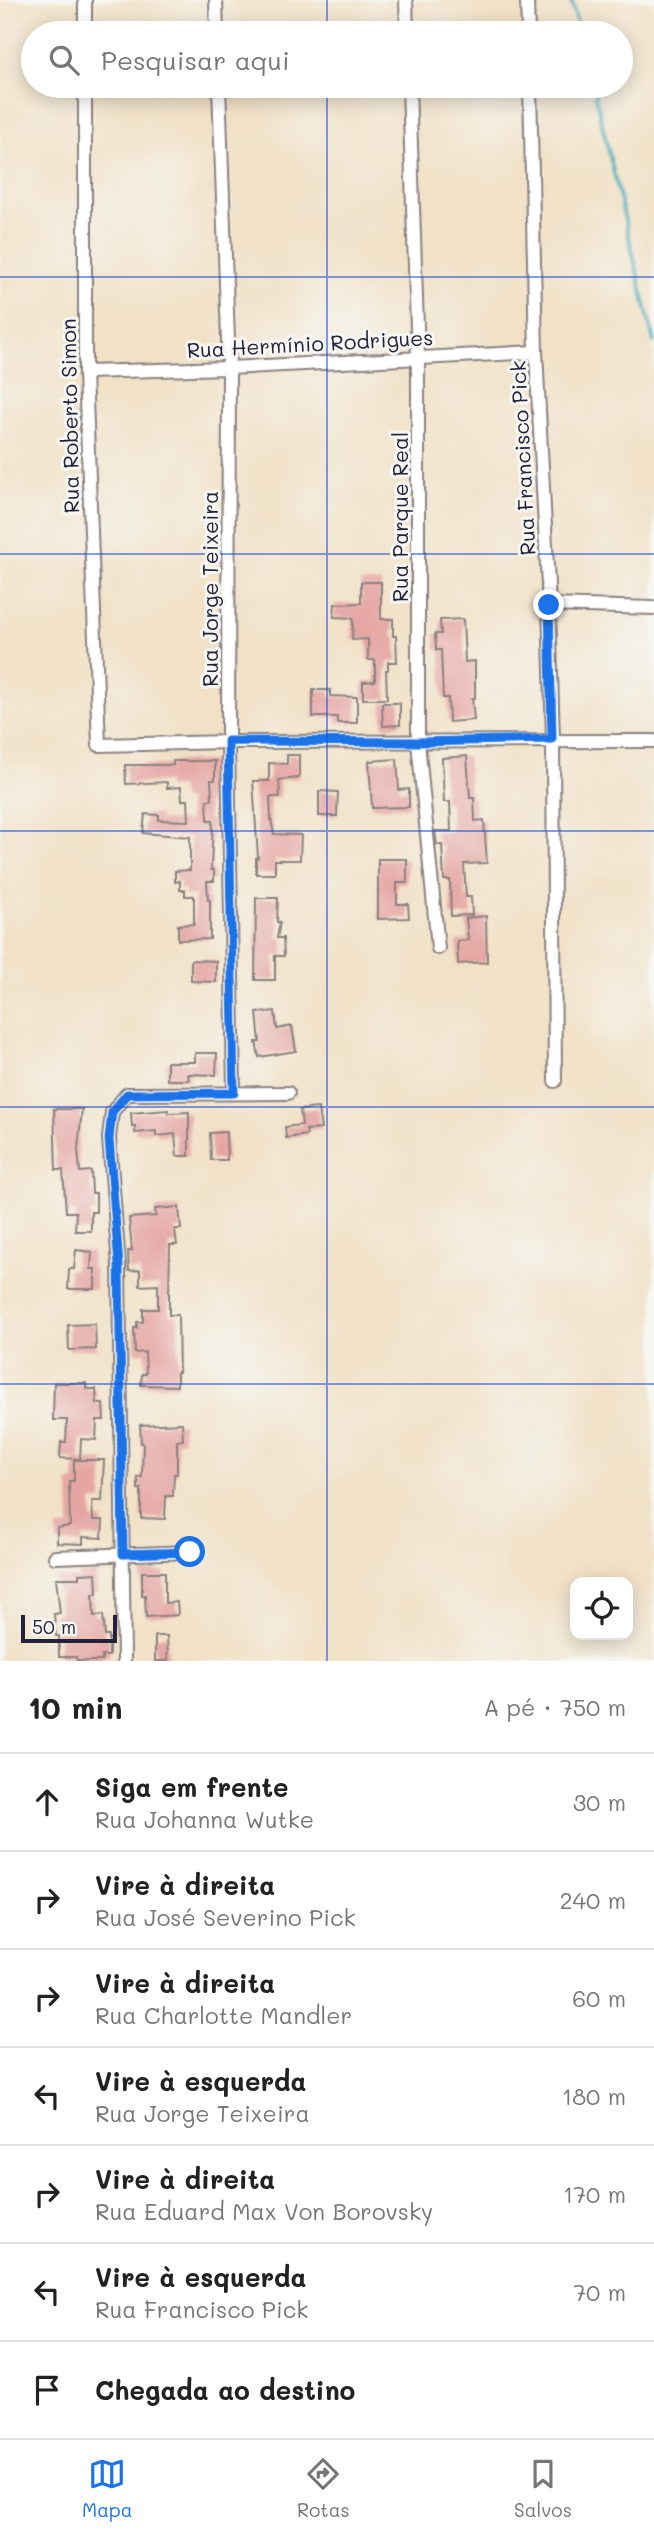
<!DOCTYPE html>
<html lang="pt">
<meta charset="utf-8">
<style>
:root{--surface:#fff;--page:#f6f6f6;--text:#222;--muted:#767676;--line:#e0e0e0;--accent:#1a73e8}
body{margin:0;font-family:Mali,sans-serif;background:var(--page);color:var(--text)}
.controls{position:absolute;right:21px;bottom:21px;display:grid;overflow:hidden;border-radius:14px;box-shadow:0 4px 18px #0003}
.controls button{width:63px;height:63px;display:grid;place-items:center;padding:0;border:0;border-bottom:2px solid var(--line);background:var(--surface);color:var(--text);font:35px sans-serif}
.scale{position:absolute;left:21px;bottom:18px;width:96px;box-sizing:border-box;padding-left:7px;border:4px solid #22223b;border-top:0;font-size:19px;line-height:24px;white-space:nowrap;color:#22223b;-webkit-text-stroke:5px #f6f6f2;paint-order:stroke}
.stop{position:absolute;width:21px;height:21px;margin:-16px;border:5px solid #1a73e8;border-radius:50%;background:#fff}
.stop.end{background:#1a73e8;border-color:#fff;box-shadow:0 2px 7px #0008}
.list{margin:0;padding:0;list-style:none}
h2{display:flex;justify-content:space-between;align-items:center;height:91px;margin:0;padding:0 28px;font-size:30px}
h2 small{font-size:23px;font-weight:400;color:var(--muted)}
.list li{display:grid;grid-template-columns:46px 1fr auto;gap:21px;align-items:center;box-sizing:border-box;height:98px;padding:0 28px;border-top:2px solid var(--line)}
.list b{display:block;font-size:26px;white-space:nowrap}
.list p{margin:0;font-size:23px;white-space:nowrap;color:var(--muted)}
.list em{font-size:23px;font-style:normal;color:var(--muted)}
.icon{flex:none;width:38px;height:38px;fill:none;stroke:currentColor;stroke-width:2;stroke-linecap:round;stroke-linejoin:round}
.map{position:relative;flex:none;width:654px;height:1661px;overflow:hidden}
.search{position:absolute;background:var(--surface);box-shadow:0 4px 18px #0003;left:21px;right:21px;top:21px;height:77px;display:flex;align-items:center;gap:18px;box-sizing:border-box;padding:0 24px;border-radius:38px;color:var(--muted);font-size:26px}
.sheet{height:777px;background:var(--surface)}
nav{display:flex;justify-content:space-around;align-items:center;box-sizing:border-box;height:98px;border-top:2px solid var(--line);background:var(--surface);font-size:19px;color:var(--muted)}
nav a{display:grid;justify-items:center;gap:4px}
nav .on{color:var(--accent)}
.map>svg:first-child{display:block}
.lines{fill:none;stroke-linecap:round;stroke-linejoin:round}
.stream{stroke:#3baaba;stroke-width:3.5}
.building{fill:#e5a5a2}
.minor-casing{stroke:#8a8280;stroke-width:16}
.minor{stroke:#fff;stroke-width:12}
.route{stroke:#1a73e8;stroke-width:9}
.grid{fill:none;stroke:#1d4ed8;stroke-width:2;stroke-opacity:0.55}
.labels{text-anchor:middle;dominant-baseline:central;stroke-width:6;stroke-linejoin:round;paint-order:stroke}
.street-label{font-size:21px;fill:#22223b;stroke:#f6f6f2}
</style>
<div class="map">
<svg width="654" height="1661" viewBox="0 0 654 1661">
<rect width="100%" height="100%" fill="#f6f6f2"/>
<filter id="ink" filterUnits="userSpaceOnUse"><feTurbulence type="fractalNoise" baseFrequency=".0143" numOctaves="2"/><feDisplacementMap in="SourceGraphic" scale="14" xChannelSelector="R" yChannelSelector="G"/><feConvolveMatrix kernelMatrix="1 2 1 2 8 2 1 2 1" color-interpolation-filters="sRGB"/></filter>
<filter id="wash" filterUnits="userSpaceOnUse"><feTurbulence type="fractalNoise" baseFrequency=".00686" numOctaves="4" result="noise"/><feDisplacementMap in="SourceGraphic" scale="28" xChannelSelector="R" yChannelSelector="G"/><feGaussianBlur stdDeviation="1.57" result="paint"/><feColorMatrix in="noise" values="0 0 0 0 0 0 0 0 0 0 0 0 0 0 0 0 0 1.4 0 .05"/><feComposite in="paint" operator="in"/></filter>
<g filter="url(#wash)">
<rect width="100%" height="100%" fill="#f1e1c6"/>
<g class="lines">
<g class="stream">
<path d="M571 0 580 33"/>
<path d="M593 86 654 342"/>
</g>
</g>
<g id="blocks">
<g class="building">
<path d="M361 582H381V619H393V636H396L397 662H388V670H386L387 699H363V682L375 681V660H368V639L352 640 353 618 334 617 335 604 361 603Z"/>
<path d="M463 619 465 662 475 661V698H472L474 720 449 722 448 698H443L441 650H436L435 634H441L440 620Z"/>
<path d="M313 690H330V696L357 697V723H337V717H313Z"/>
<path d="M382 703H400V725L383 726Z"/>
<path d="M287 755H299V778L279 780 280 797H270L271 819 274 834 301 835 300 860H275V874H256V858H258L253 781H269V763L287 764Z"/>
<path d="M467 756 470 798H474L475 821 484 820 487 863 464 864 466 897H471L472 915 451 916 450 880H444L442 845H437L435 831H451L450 802H444L442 758Z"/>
<path d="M397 759 399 790 409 789V807L372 808 369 761Z"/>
<path d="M173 761H215V780H211L212 799 207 800 208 820H213L211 870H214V881H207L208 900H210V939L178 940V925L194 924V896H185V890H180V881L175 882V871L190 870V837L143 833 145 814 159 815V820L189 821 188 800H182L181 787 167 788V782L126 784 125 765H173Z"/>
<path d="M319 791 338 792 337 816H319Z"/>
<path d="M378 859H407V883H397V904H408L409 918 378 919Z"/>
<path d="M256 898H278L277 922H280L277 938H283L284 956H275V980H255Z"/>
<path d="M486 916 487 962 458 964 457 941 468 940 466 918Z"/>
<path d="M191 960 216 961V982L191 981Z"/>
<path d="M275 1011 277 1029 292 1026 296 1051 259 1057 256 1042H260L257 1013Z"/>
<path d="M195 1053H217L216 1075 188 1074 189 1080H167V1062H195Z"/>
<path d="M318 1108 321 1129 306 1130 307 1135 286 1138 285 1127 302 1125 300 1110Z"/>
<path d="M54 1109H82L78 1150 80 1172 91 1171 92 1193H96V1212H91V1231H75L76 1212H66L63 1170H56Z"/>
<path d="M168 1110V1113L189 1112V1156H177L175 1134 156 1136V1131L135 1133V1126H132L131 1113Z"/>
<path d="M226 1132 227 1160H211L210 1133Z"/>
<path d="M179 1207 181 1229H175L177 1245H170L169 1295V1315H178L179 1372H177V1386L141 1385 142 1374H146L145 1352 135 1353 134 1328H137V1322H143V1309H158V1285L140 1286V1270L129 1271 128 1251H132L129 1218 156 1216 155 1209Z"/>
<path d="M76 1250 92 1252 91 1269H95V1289H68L69 1269H74Z"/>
<path d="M95 1324 96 1349 69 1350 68 1325Z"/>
<path d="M54 1383H86V1389H96L97 1404H103L104 1420H97L96 1440 81 1439 80 1459 60 1458 61 1442H66L67 1420H53Z"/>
<path d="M182 1423 183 1440 177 1441V1474H174L173 1496H166L165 1519 141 1518V1489H138V1477H142L143 1443H141L140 1425Z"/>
<path d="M74 1460H104L102 1501H92L93 1520H103L102 1538 83 1537V1544L57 1543V1528L70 1526 69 1481H74Z"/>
<path d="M142 1572H165V1603L177 1602 178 1615 146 1617 145 1595H142Z"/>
<path d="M96 1573 97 1594H93L94 1616 103 1615 105 1636H109V1656H102V1661H77L76 1657H59V1636H56L54 1614 60 1613 56 1578H79V1574Z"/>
<path d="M155 1636H167L168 1661H155Z"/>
</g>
</g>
</g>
<g filter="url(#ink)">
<use href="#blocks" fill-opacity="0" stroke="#8a8280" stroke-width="2"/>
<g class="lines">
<g class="minor-casing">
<g id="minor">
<path d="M85 0V33"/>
<path d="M216 0 217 33"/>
<path d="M406 0 407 33"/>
<path d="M527 0 528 33"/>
<path d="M85 86V372L99 745 228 742 654 741"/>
<path d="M219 86 229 368 228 742 234 1093"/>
<path d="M409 86 418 357V742L438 948"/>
<path d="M530 86 536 352 549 605 553 739 555 1081"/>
<path d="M85 372 229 368 536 352"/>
<path d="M549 605 654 608"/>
<path d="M55 1557 190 1552"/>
<path d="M124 1661 119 1265 109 1138 112 1112 127 1094 288 1093"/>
</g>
</g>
<use href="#minor" class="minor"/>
</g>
</g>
<g class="lines" filter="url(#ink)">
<path class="route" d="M190 1552 123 1554 119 1265 109 1139 112 1112 127 1094 234 1093 228 741 418 742 552 739 549 605"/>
</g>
<path class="grid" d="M327 0V33M327 86V1661M0 277H654M0 554H654M0 831H654M0 1107H654M0 1384H654"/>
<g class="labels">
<g class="street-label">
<text transform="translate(310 343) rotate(-3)">Rua Hermínio Rodrigues</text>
<text transform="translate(69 416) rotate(-91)">Rua Roberto Simon</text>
<text transform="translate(522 458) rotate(-93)">Rua Francisco Pick</text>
<text transform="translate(399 517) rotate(-90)">Rua Parque Real</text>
<text transform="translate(209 589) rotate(-90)">Rua Jorge Teixeira</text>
</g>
</g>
</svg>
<div class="controls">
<button><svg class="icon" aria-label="locate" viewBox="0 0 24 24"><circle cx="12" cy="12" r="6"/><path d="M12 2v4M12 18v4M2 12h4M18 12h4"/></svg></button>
</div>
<div class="scale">50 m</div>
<div class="stop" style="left:190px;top:1552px"></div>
<div class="stop end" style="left:549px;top:605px"></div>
<div class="search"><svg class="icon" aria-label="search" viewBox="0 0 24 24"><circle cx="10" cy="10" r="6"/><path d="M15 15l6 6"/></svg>Pesquisar aqui</div>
</div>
<section class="sheet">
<h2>10 min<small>A pé · 750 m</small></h2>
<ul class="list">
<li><svg class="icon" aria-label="ahead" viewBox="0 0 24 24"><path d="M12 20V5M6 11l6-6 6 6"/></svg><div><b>Siga em frente</b><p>Rua Johanna Wutke</p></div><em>30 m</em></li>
<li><svg class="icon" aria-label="right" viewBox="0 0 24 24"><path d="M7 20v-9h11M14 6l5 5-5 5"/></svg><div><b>Vire à direita</b><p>Rua José Severino Pick</p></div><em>240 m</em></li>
<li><svg class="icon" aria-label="right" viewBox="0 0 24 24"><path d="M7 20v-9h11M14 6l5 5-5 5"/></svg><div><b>Vire à direita</b><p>Rua Charlotte Mandler</p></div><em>60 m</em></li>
<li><svg class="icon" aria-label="left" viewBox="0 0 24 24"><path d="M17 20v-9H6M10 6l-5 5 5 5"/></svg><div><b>Vire à esquerda</b><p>Rua Jorge Teixeira</p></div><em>180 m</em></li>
<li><svg class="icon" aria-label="right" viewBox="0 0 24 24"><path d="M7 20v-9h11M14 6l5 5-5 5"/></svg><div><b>Vire à direita</b><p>Rua Eduard Max Von Borovsky</p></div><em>170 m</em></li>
<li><svg class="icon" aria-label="left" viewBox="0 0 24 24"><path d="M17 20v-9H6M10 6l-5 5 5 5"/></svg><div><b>Vire à esquerda</b><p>Rua Francisco Pick</p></div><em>70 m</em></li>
<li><svg class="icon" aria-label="arrive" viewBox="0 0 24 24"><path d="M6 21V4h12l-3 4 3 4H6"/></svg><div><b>Chegada ao destino</b></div></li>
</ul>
</section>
<nav>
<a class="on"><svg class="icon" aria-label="map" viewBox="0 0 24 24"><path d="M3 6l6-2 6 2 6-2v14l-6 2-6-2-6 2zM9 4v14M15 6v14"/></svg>Mapa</a>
<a><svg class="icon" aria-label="directions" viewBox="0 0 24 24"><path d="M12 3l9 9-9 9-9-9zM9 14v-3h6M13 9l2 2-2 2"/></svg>Rotas</a>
<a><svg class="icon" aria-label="saved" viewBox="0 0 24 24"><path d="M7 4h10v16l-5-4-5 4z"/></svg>Salvos</a>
</nav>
